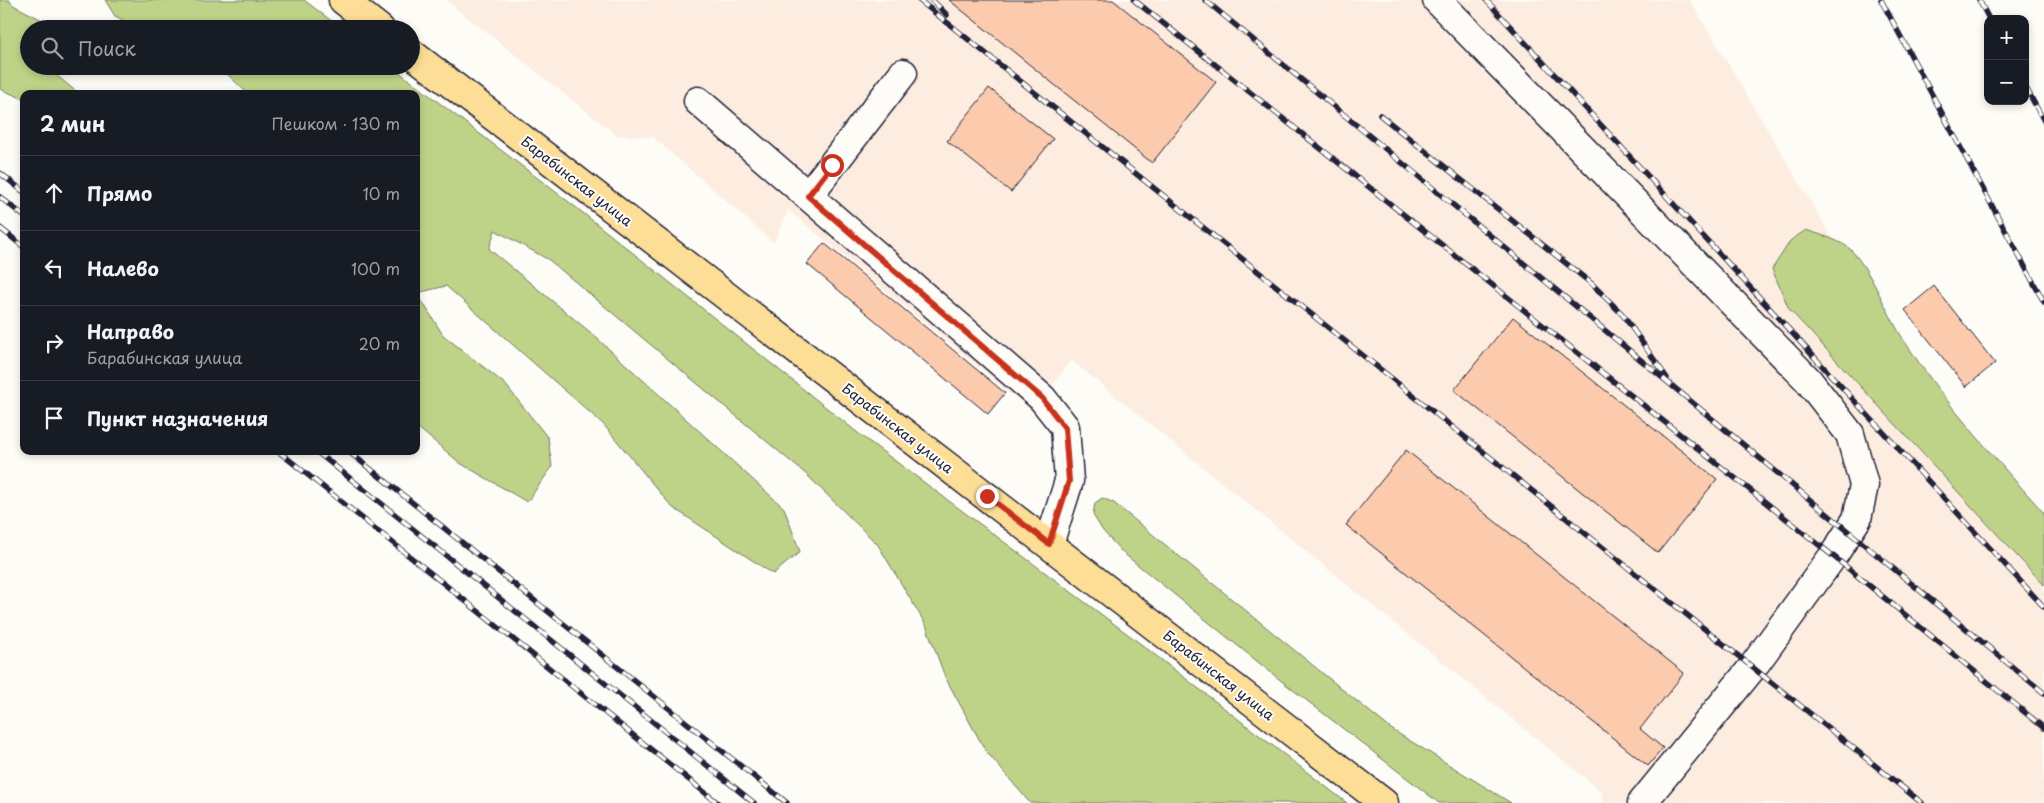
<!DOCTYPE html>
<html lang="ru">
<meta charset="utf-8">
<style>
:root{--surface:#171b24;--page:#242831;--text:#f1f3f6;--muted:#9ea1a6;--line:#363941}
body{margin:0;font-family:"Playpen Sans",sans-serif;background:var(--page);color:var(--text)}
.controls{position:absolute;right:15px;top:15px;display:grid;overflow:hidden;border-radius:10px;box-shadow:0 2px 8px #0003}
.controls button{width:45px;height:45px;display:grid;place-items:center;padding:0;border:0;border-bottom:1px solid var(--line);background:var(--surface);color:var(--text);font:25px sans-serif}
.stop{position:absolute;width:15px;height:15px;margin:-11px;border:4px solid #c8321e;border-radius:50%;background:#fff}
.stop.end{background:#c8321e;border-color:#fff;box-shadow:0 1px 5px #0008}
.list{margin:0;padding:0;list-style:none}
h2{display:flex;justify-content:space-between;align-items:center;height:65px;margin:0;padding:0 20px;font-size:21px}
h2 small{font-size:16px;font-weight:400;color:var(--muted)}
.list li{display:grid;grid-template-columns:32px 1fr auto;gap:15px;align-items:center;box-sizing:border-box;height:75px;padding:0 20px;border-top:1px solid var(--line)}
.list b{display:block;font-size:19px;white-space:nowrap}
.list p{margin:0;font-size:16px;white-space:nowrap;color:var(--muted)}
.list em{font-size:16px;font-style:normal;color:var(--muted)}
.icon{flex:none;width:28px;height:28px;fill:none;stroke:currentColor;stroke-width:2;stroke-linecap:round;stroke-linejoin:round}
.map{position:relative;flex:none;width:2044px;height:803px;overflow:hidden}
.search{position:absolute;background:var(--surface);box-shadow:0 2px 8px #0003;left:20px;top:20px;width:400px;height:55px;display:flex;align-items:center;gap:12px;box-sizing:border-box;padding:0 18px;border-radius:28px;color:var(--muted);font-size:19px}
.panel{position:absolute;background:var(--surface);box-shadow:0 2px 8px #0003;left:20px;top:90px;width:400px;height:365px;border-radius:10px}
.map>svg:first-child{display:block}
.built{fill:#fdede0}
.green{fill:#bfd388;stroke:#707a62}
.building{fill:#fccaac;stroke:#22223b}
.lines{fill:none;stroke-linecap:round;stroke-linejoin:round}
.minor-casing{stroke:#22223b;stroke-width:31}
.major-casing{stroke:#22223b;stroke-width:31}
.minor{stroke:#fdfcf7;stroke-width:28}
.major{stroke:#fdde96;stroke-width:28}
.rail-casing{stroke:#22223b;stroke-width:5.5}
.rail{stroke:#fdfcf7;stroke-width:4;stroke-dasharray:11;stroke-linecap:butt}
.route{stroke:#c8321e;stroke-width:6}
.labels{text-anchor:middle;dominant-baseline:central;stroke-width:4;stroke-linejoin:round;paint-order:stroke}
.street-label{font-size:14px;fill:#22223b;stroke:#fdfcf7}
</style>
<div class="map">
<svg width="2044" height="803" viewBox="0 0 2044 803">
<rect width="100%" height="100%" fill="#fdfcf7"/>
<filter id="ink" filterUnits="userSpaceOnUse"><feTurbulence type="fractalNoise" baseFrequency=".02" numOctaves="2"/><feDisplacementMap in="SourceGraphic" scale="10" xChannelSelector="R" yChannelSelector="G"/><feConvolveMatrix kernelMatrix="1 2 1 2 8 2 1 2 1" color-interpolation-filters="sRGB"/></filter>
<g filter="url(#ink)">
<path class="built" d="M446 0H1690L1934 408 2044 531V803H1604L1601 791 1071 360 1033 412 788 210 774 243 653 137 616 135Z"/>
<g class="green">
<path d="M0 0H9L13 5 46 22 47 29H29V66H54L55 74 79 94H24V99L0 89Z"/>
<path d="M105 0H304L342 29H140L115 16Z"/>
<path d="M219 66H391L578 209 863 437 1133 638 1347 803H1030L985 750 945 677 926 625 878 545 807 475 549 260 495 230 489 249 590 332 784 508 800 552 773 574 672 507 603 424 446 286 417 293 443 335 505 384 548 438 552 467 527 502 460 463 416 426V94H248Z"/>
<path d="M1806 230C1818 234 1843 241 1851 250 1873 273 1887 315 1905 342 1945 404 1995 458 2044 513V585L1789 309 1772 269 1791 240Z"/>
<path d="M1102 498 1114 503 1391 729 1511 803H1439L1279 679 1123 553 1103 531 1093 515 1095 503Z"/>
</g>
<g class="building">
<path d="M949 0H1113L1216 82 1152 163Z"/>
<path d="M989 88 1053 139 1011 192 947 141Z"/>
<path d="M824 243 1005 393 988 414 807 264Z"/>
<path d="M1934 286 1995 363 1966 387 1905 310Z"/>
<path d="M1513 317 1717 479 1658 553 1454 390Z"/>
<path d="M1406 450 1684 673 1640 729 1663 748 1648 766 1346 525Z"/>
</g>
<g class="lines">
<g class="minor-casing">
<g id="minor">
<path d="M1437 0 1808 380 1850 434 1864 485 1857 519 1833 556 1752 668 1642 803"/>
<path d="M698 101 1042 398 1065 427 1069 481 1049 544"/>
<path d="M808 196 903 73"/>
</g>
</g>
<g class="major-casing">
<g id="major">
<path d="M343 0 380 29"/>
<path d="M411 53 1384 803"/>
</g>
</g>
<use href="#minor" class="minor"/>
<use href="#major" class="major"/>
<g class="rail-casing">
<g id="rail">
<path d="M919 0 1922 803"/>
<path d="M932 0 947 15"/>
<path d="M1134 0 1833 556 2044 728"/>
<path d="M1205 0 2044 693"/>
<path d="M1486 0 2044 607"/>
<path d="M1881 0 2044 302"/>
<path d="M1979 0 1989 19"/>
<path d="M2025 86 2044 121"/>
<path d="M1380 115 1592 284 1623 315 1667 378"/>
<path d="M0 173 24 192"/>
<path d="M0 197 24 216"/>
<path d="M0 228 24 247"/>
<path d="M278 451 718 803"/>
<path d="M316 451 754 803"/>
<path d="M348 451 787 803"/>
</g>
</g>
<use href="#rail" class="rail"/>
</g>
</g>
<g class="lines" filter="url(#ink)">
<path class="route" d="M832 165 808 196 1042 398 1065 428 1069 481 1049 544 987 496"/>
</g>
<g class="labels">
<g class="street-label">
<text transform="translate(577 181) rotate(38)">Барабинская улица</text>
<text transform="translate(898 428) rotate(38)">Барабинская улица</text>
<text transform="translate(1219 675) rotate(38)">Барабинская улица</text>
</g>
</g>
</svg>
<div class="controls">
<button>+</button>
<button>−</button>
</div>
<div class="stop" style="left:832px;top:165px"></div>
<div class="stop end" style="left:987px;top:496px"></div>
<div class="search"><svg class="icon" aria-label="search" viewBox="0 0 24 24"><circle cx="10" cy="10" r="6"/><path d="M15 15l6 6"/></svg>Поиск</div>
<section class="panel">
<h2>2 мин<small>Пешком · 130 m</small></h2>
<ul class="list">
<li><svg class="icon" aria-label="ahead" viewBox="0 0 24 24"><path d="M12 20V5M6 11l6-6 6 6"/></svg><div><b>Прямо</b></div><em>10 m</em></li>
<li><svg class="icon" aria-label="left" viewBox="0 0 24 24"><path d="M17 20v-9H6M10 6l-5 5 5 5"/></svg><div><b>Налево</b></div><em>100 m</em></li>
<li><svg class="icon" aria-label="right" viewBox="0 0 24 24"><path d="M7 20v-9h11M14 6l5 5-5 5"/></svg><div><b>Направо</b><p>Барабинская улица</p></div><em>20 m</em></li>
<li><svg class="icon" aria-label="arrive" viewBox="0 0 24 24"><path d="M6 21V4h12l-3 4 3 4H6"/></svg><div><b>Пункт назначения</b></div></li>
</ul>
</section>
</div>
